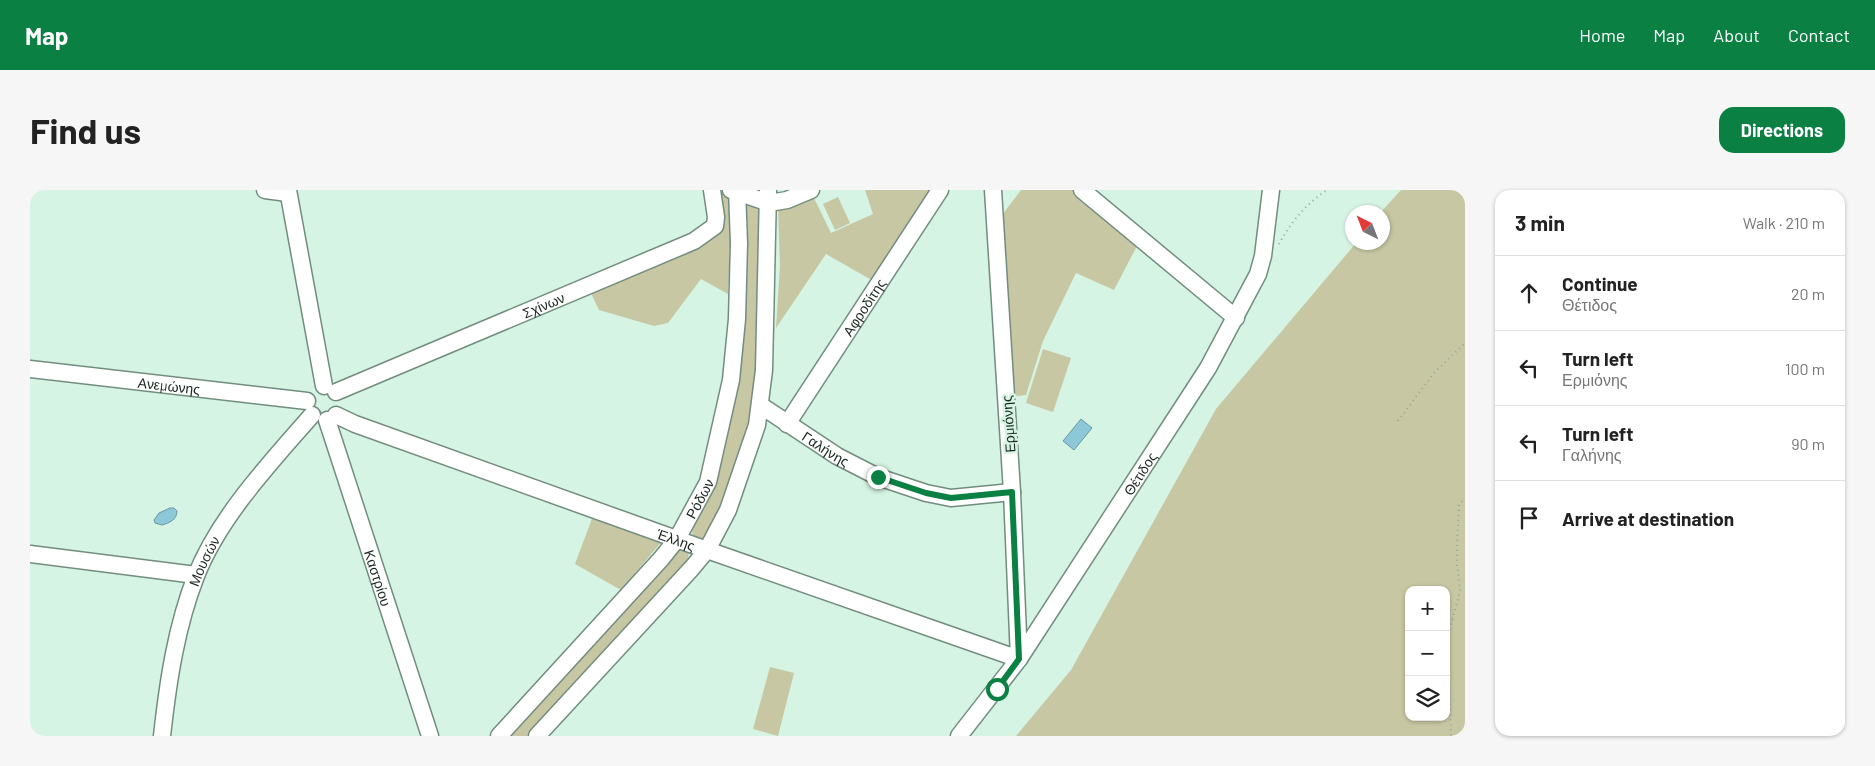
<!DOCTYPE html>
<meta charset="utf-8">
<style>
:root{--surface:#fff;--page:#f6f6f6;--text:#222;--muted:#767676;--line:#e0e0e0;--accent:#0b8043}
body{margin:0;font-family:Barlow,sans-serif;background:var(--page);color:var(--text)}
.controls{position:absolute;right:15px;bottom:15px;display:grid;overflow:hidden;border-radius:10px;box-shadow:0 1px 4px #0004}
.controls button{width:45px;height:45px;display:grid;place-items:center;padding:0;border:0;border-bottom:1px solid var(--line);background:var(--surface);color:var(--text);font:25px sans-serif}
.compass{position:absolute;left:1315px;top:15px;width:45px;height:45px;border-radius:50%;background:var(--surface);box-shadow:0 1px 4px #0004;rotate:318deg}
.stop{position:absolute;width:15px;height:15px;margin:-11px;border:4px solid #0b8043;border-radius:50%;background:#fff}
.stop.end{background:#0b8043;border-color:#fff;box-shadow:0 1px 5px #0008}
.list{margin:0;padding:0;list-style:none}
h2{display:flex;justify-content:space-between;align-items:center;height:65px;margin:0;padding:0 20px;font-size:21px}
h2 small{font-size:16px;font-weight:400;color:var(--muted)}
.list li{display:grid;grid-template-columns:32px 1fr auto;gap:15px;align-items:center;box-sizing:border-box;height:75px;padding:0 20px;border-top:1px solid var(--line)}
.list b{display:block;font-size:19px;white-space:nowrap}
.list p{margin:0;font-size:16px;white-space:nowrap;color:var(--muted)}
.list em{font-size:16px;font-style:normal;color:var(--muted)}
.icon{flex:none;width:28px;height:28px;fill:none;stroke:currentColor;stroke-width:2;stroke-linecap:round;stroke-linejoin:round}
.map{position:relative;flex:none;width:1435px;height:546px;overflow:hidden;border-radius:15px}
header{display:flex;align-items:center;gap:30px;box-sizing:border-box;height:70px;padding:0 25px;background:var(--accent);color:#fff}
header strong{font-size:24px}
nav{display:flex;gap:28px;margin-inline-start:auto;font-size:18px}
.intro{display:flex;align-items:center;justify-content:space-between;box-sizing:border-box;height:120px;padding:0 30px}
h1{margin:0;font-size:35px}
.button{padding:12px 22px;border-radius:15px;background:var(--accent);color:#fff;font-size:18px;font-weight:700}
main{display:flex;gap:30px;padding:0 30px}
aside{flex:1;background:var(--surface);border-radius:15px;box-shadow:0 1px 4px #0004}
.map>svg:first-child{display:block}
.green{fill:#c7c7a3;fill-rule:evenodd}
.water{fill:#8cc8d8;stroke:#6a97a1}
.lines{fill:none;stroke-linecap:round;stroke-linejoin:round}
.minor-casing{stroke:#728d7e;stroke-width:19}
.path{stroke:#90a79a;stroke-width:2;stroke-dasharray:1 4;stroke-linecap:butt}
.minor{stroke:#fff;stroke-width:16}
.route{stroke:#0b8043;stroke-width:6}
.labels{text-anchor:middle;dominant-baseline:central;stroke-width:5;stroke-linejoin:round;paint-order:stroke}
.street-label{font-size:14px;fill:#1b2620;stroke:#d6f4e3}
</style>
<header>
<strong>Map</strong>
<nav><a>Home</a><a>Map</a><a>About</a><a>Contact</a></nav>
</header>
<div class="intro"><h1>Find us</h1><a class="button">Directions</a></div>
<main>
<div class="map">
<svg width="1435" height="546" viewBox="0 0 1435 546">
<rect width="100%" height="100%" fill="#d6f4e3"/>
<g class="green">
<path d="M835 0H904L845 92 796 64 746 138 750 75 748 18 783 6 801 43 843 24Z"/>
<path d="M991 0H1045L1108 54 1084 100 1046 83 1013 151 996 205 979 207 969 29Z"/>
<path d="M1371 0H1435V546H986L1041 480 1186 219 1326 53 1352 52 1351 22ZM1379 400H1416V527H1379Z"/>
<path d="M689 3 702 6 698 104 671 89 638 133 624 136 569 120 560 101 670 55Z"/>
<path d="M808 7 820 33 805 40 793 14Z"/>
<path d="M721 11 733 18 727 186 721 230 706 286 675 348 669 349 663 346 662 340 688 279 714 20Z"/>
<path d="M1013 159 1041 168 1023 222 996 213Z"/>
<path d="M563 326 633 350 591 400 545 374Z"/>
<path d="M653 357 659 361 658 370 652 380 498 546H476L645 359Z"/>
<path d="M740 477 764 483 748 546 723 539Z"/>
</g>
<g class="water">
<path d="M1051 229 1062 238 1044 260 1033 251Z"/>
<path d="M140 318H144L147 321C147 330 139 333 132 335L125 333 124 330 129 323Z"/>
</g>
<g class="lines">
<g class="minor-casing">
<g id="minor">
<path d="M235 0 258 3"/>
<path d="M258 0 294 196"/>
<path d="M701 0 739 13 757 10 781 0"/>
<path d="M1052 0 1206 128"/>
<path id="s1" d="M0 179 277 211"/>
<path id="s2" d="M306 202 664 51 685 36 686 27 682 0"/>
<path id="s3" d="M730 215 807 266 848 287 896 303 921 308 982 302"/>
<path id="s4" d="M306 225 325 234 677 360 989 469 982 302 963 0"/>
<path id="s5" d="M297 230 400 546"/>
<path id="s6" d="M757 234 910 0"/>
<path d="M0 364 166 385"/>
<path id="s7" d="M132 546C138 492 146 437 166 386 189 327 241 272 282 225"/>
<path id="s8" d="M469 546 631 369 647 349 678 292 701 190 707 129 709 53 707 0"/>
<path d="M507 546 662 378 677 360 698 320 727 235 734 180 738 0"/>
<path id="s9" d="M929 546 989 469 1178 178 1228 84 1233 66 1241 0"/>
</g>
</g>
<g class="path">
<path d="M1249 54C1260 33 1277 13 1297 0"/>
<path d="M1368 231 1404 183 1435 153"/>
<path d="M1416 469 1418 447 1430 401 1427 374V353L1429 315 1435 308"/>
<path d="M1416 485 1419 492 1421 546"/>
</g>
<use href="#minor" class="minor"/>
</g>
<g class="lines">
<path class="route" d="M848 287 896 303 921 308 982 302 989 469 967 499"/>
</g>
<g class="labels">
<g class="street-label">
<text stroke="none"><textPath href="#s2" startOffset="225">Σχίνων</textPath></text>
<text stroke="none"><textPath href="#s6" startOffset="140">Αφροδίτης</textPath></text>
<text stroke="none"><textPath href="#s1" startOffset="140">Ανεμώνης</textPath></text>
<text transform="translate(978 234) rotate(-94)">Ερμιόνης</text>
<text stroke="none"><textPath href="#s3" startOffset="79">Γαλήνης</textPath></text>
<text stroke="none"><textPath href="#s9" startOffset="319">Θέτιδος</textPath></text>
<text stroke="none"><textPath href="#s8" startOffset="312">Ρόδων</textPath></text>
<text stroke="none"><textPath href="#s4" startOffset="362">Έλλης</textPath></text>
<text stroke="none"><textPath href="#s7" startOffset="181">Μουσών</textPath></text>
<text stroke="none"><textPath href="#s5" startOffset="166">Καστρίου</textPath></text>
</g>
</g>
</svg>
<div class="controls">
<button>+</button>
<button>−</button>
<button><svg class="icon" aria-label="layers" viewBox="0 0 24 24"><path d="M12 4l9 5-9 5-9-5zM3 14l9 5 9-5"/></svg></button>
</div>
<svg class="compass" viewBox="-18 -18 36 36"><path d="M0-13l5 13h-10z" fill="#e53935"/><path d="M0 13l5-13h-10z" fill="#767676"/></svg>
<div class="stop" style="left:967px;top:499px"></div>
<div class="stop end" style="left:848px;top:287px"></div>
</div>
<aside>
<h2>3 min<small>Walk · 210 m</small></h2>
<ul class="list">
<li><svg class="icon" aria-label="ahead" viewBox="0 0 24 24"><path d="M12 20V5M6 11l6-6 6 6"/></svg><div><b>Continue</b><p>Θέτιδος</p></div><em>20 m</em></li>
<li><svg class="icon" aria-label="left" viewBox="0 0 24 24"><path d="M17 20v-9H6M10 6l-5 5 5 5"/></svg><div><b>Turn left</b><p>Ερμιόνης</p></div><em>100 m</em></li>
<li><svg class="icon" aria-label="left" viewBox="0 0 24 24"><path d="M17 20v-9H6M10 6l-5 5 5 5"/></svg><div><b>Turn left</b><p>Γαλήνης</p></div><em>90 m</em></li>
<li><svg class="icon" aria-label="arrive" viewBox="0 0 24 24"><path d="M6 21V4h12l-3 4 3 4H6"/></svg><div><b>Arrive at destination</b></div></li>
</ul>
</aside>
</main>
